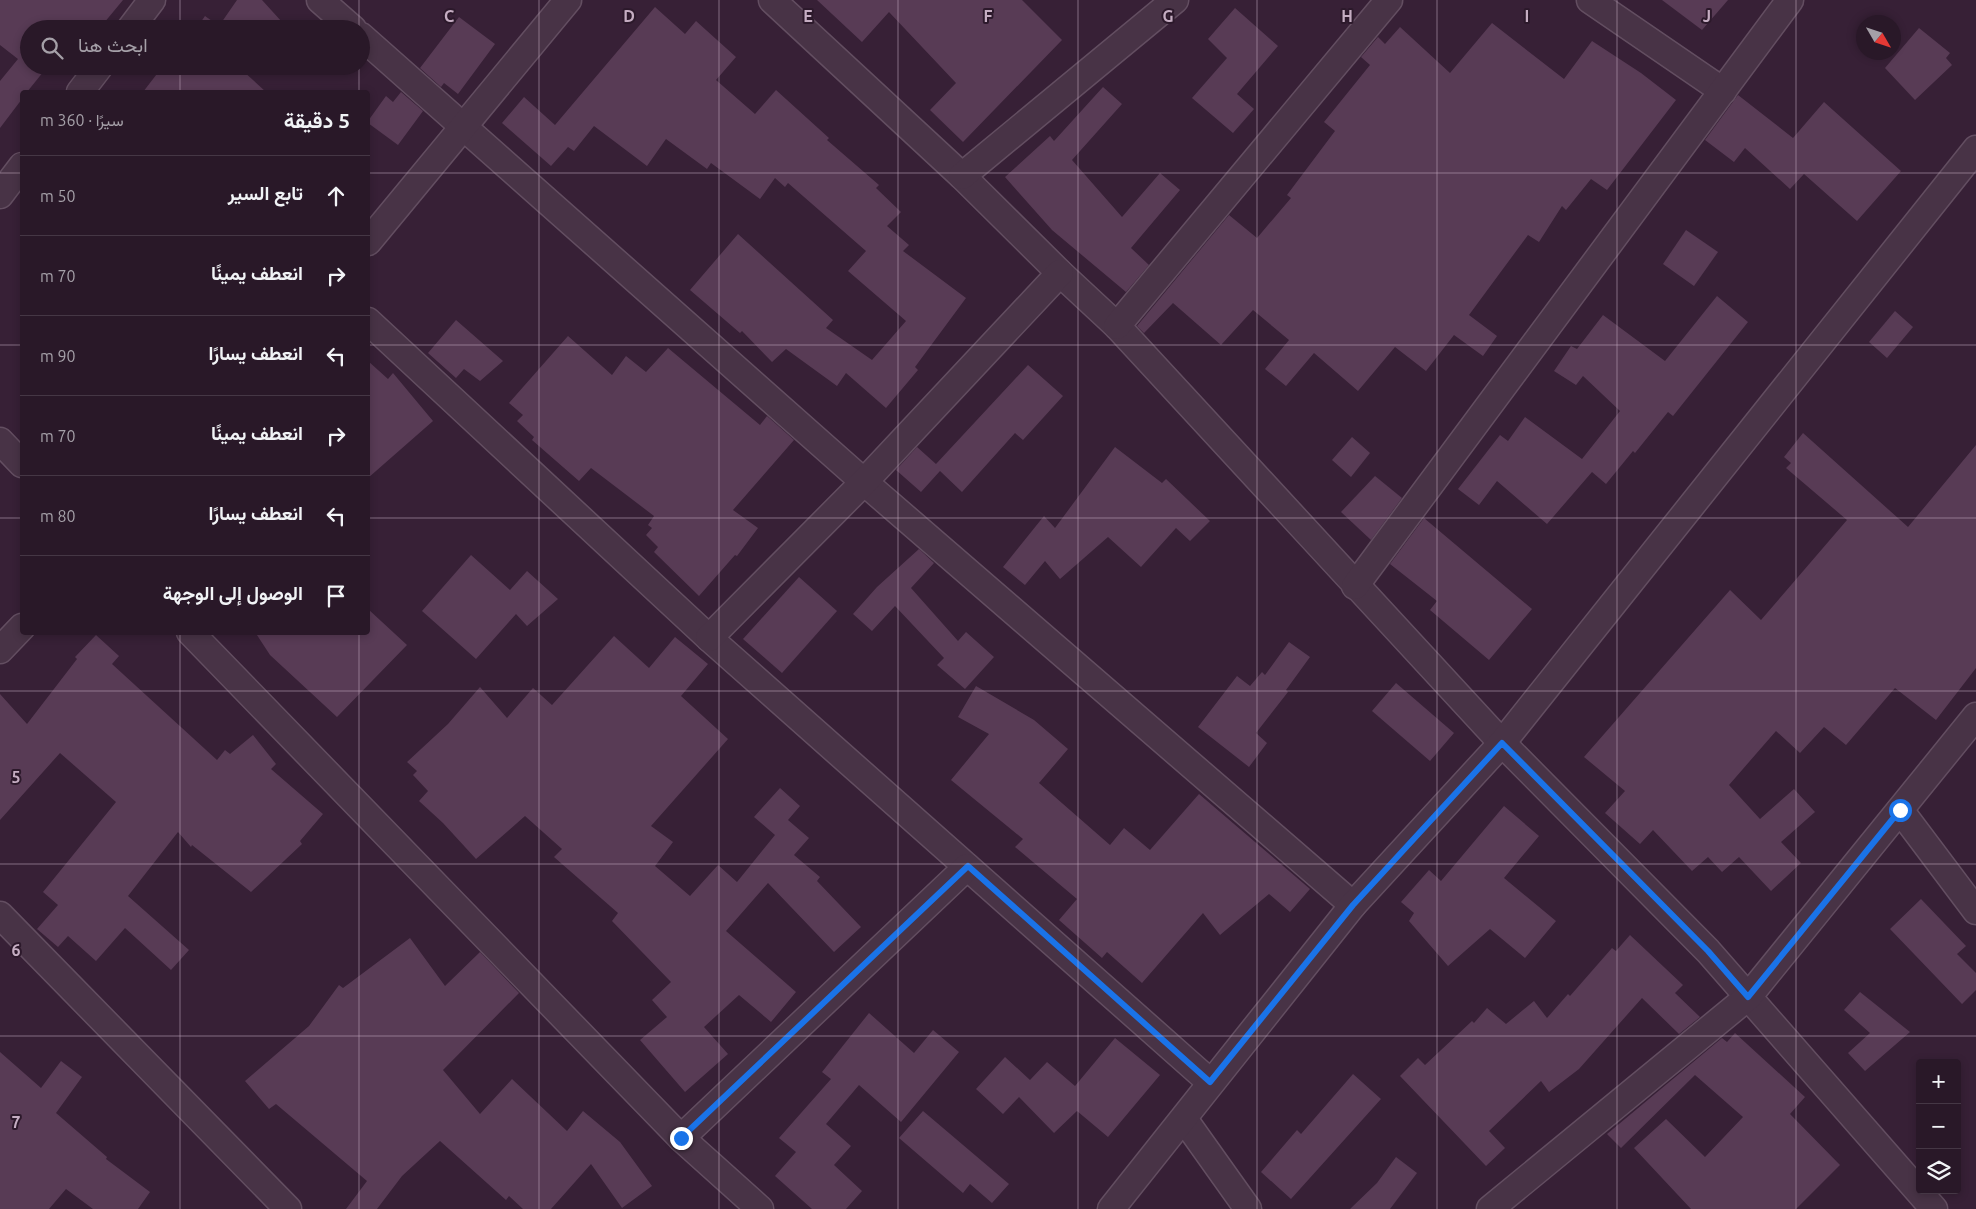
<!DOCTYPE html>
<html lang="ar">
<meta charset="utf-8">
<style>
:root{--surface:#291828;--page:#352534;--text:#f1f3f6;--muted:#a5a0a8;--line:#453745}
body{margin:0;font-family:Ubuntu,Vazirmatn,sans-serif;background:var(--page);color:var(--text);direction:rtl}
.controls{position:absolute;right:15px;bottom:15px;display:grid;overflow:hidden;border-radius:5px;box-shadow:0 2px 8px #0003}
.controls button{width:45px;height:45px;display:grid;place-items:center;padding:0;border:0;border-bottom:1px solid var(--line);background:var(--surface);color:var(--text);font:25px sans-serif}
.compass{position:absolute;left:1856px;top:15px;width:45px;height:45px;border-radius:50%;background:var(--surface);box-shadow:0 2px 8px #0003;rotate:129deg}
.stop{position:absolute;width:15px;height:15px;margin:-11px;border:4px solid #1a73e8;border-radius:50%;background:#fff}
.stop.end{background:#1a73e8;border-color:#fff;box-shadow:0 1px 5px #0008}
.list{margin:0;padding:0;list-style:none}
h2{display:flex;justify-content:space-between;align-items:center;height:65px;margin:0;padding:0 20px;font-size:21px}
h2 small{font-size:16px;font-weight:400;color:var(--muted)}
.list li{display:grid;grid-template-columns:32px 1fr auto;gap:15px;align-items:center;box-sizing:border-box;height:80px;padding:0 20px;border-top:1px solid var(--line)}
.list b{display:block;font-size:19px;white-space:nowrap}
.list em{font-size:16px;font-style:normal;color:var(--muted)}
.icon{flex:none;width:28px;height:28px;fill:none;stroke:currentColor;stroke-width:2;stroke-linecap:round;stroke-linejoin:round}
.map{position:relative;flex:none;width:1976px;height:1209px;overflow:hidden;direction:ltr}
.search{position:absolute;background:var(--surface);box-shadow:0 2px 8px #0003;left:20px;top:20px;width:350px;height:55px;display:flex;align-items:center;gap:12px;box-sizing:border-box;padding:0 18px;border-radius:28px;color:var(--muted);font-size:19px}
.panel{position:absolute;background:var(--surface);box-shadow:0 2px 8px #0003;left:20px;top:90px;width:350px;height:545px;border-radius:5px;direction:rtl}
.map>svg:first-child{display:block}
.building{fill:#583b55}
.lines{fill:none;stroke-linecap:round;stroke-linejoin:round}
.minor-casing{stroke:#634e61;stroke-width:29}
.minor{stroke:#483346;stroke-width:26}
.route{stroke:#1a73e8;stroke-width:6}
.grid{fill:none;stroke:#c5adc2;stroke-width:1;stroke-opacity:0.55}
.grid-label{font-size:16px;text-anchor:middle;font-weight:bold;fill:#c5adc2;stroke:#2c192b;stroke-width:4;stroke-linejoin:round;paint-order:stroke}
</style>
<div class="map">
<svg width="1976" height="1209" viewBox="0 0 1976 1209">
<rect width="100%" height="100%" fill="#372036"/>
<g class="building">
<path d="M0 0H123L99 29H29V66H48L27 92H22V99L0 128V81L18 59 0 45Z"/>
<path d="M237 0H262L282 22 276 29H196L205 16 219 26Z"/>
<path d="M817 0H1022L1062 40 963 142 930 110 956 83 889 12 862 42Z"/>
<path d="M1662 0H1728L1702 30Z"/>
<path d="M655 7 685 34 696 21 736 57 716 80 755 114 776 90 829 138 827 140 879 185 876 188 901 212 887 226 909 245 903 251 966 298 915 367 918 370 886 408 846 373 837 386 786 349 772 362 742 331 740 333 690 290 738 234 833 320 826 328 872 360 906 321 848 271 866 251 788 183 785 187 775 178 760 199 711 163 707 169 666 139 647 166 594 126 574 151 568 147 551 166 502 123 524 97 555 125Z"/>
<path d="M1235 8 1278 46 1237 94 1254 109 1233 133 1192 98 1227 58 1208 39Z"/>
<path d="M459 17 495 44 458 94 444 83 441 87 420 68Z"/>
<path d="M1492 23 1564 79 1592 41 1641 73 1676 100 1607 190 1591 179 1566 210 1562 206 1539 242 1528 235 1469 315 1497 336 1483 356 1454 335 1426 371 1395 347 1358 391 1314 353 1286 386 1265 369 1289 340 1253 310 1221 345 1173 303 1144 333 1137 326 1229 215 1257 238 1291 198 1287 195 1335 131 1324 122 1370 65 1361 57 1378 37 1385 44 1400 27 1450 73Z"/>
<path d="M1919 28 1950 53 1946 58 1952 65 1915 100 1885 68Z"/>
<path d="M163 66H245L242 70 266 92H143Z"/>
<path d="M1103 87 1122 104 1072 160 1122 217 1160 173 1180 190 1131 248 1149 265 1126 292 1052 230 1005 177 1050 136 1054 141Z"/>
<path d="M401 92 423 111 398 145 368 123V121L386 96 393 102Z"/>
<path d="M1738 95 1793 138 1824 102 1901 171 1857 221 1804 174 1790 189 1745 148 1734 162 1705 140Z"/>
<path d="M1686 230 1718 252 1694 286 1663 264Z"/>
<path d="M1717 296 1748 322 1673 416 1668 412 1635 453 1633 451 1606 484 1592 472 1547 524 1497 481 1479 505 1458 489 1500 435 1508 441 1525 417 1582 459 1620 411 1583 376 1576 385 1554 371 1571 346 1577 349 1603 315 1665 361Z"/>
<path d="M1895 311 1913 327 1887 358 1869 342Z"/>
<path d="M456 320 503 361 480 381 464 369 456 378 428 353Z"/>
<path d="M568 336 612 375 626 356 646 372 668 348 760 425 767 416 794 440 733 510 758 528 737 556 735 555 699 596 654 552 658 547 646 535 652 528 648 525 654 516 591 468 579 481 532 440 534 437 517 421 523 415 509 403Z"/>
<path d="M368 361 388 379 393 373 433 421 368 478Z"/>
<path d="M1028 365 1063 396 1023 440 1015 433 962 492 940 471 921 492 896 470 917 447 936 464Z"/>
<path d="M1803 433 1908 527 1976 445V668L1936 720 1895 688 1846 745 1824 727 1800 753 1776 731 1729 785 1760 819 1794 789 1815 812 1781 842 1801 863 1771 891 1739 857 1722 872 1708 857 1692 871 1653 830 1640 844 1605 813 1625 791 1584 757 1730 590 1761 620 1847 520 1786 468 1791 463 1784 457Z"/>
<path d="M1352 437 1370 453 1351 477 1332 460Z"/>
<path d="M1115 447 1162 483 1166 479 1210 521 1190 541 1176 528 1141 567 1108 537 1060 579 1045 561 1025 585 1003 567 1044 516 1055 528Z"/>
<path d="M1375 476 1402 498 1371 540 1341 512Z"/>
<path d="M1424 518 1532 609 1489 660 1430 610 1437 601 1390 564Z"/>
<path d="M919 549 934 563 911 588 958 641 966 632 994 657 965 689 937 665 944 658 895 606 872 631 853 614 877 587Z"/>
<path d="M471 555 510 590 527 571 558 599 527 626 516 614 476 659 422 611Z"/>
<path d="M799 577 837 611 782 673 743 639Z"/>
<path d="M368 609 407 645 337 717 270 655 255 632H368Z"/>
<path d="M96 635 119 656 112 664 217 760 225 750 230 754 253 735 276 764 271 769 323 814 300 841 302 844 251 892 192 845 191 847 178 832 128 896 189 950 171 970 125 928 96 961 68 936 58 947 37 929 58 905 43 892 116 802 60 753 0 820V694L27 724 77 659 75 657Z"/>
<path d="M614 636 649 668 675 637 708 664 681 696 728 739 651 826 673 842 655 866 690 896 718 865 737 882 775 835 754 817 780 788 800 806 788 820 809 838 794 855 820 877 817 881 861 927 834 952 768 883 726 931 796 992 771 1022 739 995 704 1027 728 1054 685 1092 640 1040 667 1017 652 1000 671 982 612 921 618 913 554 857 562 849 525 816 476 859 443 823 419 801 428 791 413 775 417 771 407 762 448 724 480 687 507 718 533 688 552 705Z"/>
<path d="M1289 642 1310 657 1286 690 1288 692 1256 733 1267 743 1249 767 1198 727 1237 676 1250 686 1262 672 1265 675Z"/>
<path d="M1396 683 1454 733 1430 761 1372 711Z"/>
<path d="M976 686 1034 720 1068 749 1039 783 1110 845 1124 828 1150 850 1199 794 1310 889 1290 912 1269 894 1220 935 1203 913 1142 983 1107 952 1102 958 1059 920 1077 899 1015 847 1023 839 951 780 989 734 958 717Z"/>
<path d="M1504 806 1539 836 1504 878 1556 921 1525 958 1490 929 1448 966 1409 921 1414 913 1401 902 1429 870 1441 881Z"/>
<path d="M1921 899 1966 946 1957 954 1976 973V990L1962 1004 1890 929Z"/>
<path d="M1630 935 1683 985 1675 993 1700 1017 1679 1034 1642 998 1579 1069 1549 1092 1541 1081 1489 1131 1505 1148 1486 1166 1400 1076 1418 1058 1425 1065 1472 1021 1474 1023 1487 1008 1506 1024 1534 1001 1547 1018 1568 994 1570 996 1612 948 1616 951Z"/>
<path d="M410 938 445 986 480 952 519 993 443 1070 480 1114 512 1079 567 1131 583 1111 620 1142 652 1186 622 1208 591 1164 551 1209H523L509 1196 506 1200 440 1141 402 1176 377 1209H346L367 1181 276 1104 269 1109 245 1081 309 1026 339 985 343 988Z"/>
<path d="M1860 992 1910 1032 1865 1071 1848 1053 1870 1033 1844 1010Z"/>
<path d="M869 1013 914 1053 933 1030 959 1052 901 1122 859 1085 826 1124 851 1146 834 1165 862 1191 846 1209H812L775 1176 796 1152 779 1138 831 1079 822 1072Z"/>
<path d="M1735 1033 1805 1097 1790 1114 1840 1165 1796 1209H1691L1634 1148 1666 1119 1705 1157 1743 1117 1695 1075 1621 1148 1607 1134 1722 1038 1727 1042Z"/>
<path d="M1115 1038 1160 1075 1108 1137 1077 1111 1054 1133 1019 1097 1003 1114 976 1089 1005 1057 1030 1080 1047 1062 1075 1086Z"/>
<path d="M0 1052 41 1088 61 1061 82 1077 56 1113 107 1157 106 1159 150 1192 138 1209H93L66 1189 49 1209H0Z"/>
<path d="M1353 1074 1381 1099 1291 1199 1261 1172 1297 1130 1301 1134Z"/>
<path d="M923 1111 1009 1184 992 1203 970 1184 963 1193 899 1138Z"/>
<path d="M1396 1157 1417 1173 1390 1209H1350L1377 1183Z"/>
</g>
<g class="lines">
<g class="minor-casing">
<g id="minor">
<path d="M320 0 353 29"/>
<path d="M772 0 962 176 1060 273 1117 326 1502 743 1708 951 1934 1209"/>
<path d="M1590 0 1723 91"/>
<path d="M130 29 152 0"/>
<path d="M361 36 864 482 1353 905"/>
<path d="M80 92 100 66"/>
<path d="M962 176 1175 0"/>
<path d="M0 195 22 166"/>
<path d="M368 242 568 0"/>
<path d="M368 321 709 638 1210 1082"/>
<path d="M1117 326 1389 0"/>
<path d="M0 441 22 464"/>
<path d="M1355 586 1790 0"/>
<path d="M190 632 681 1138 760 1209"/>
<path d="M709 638 864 482 1060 273"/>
<path d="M0 650 22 627"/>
<path d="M1900 810 1976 911"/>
<path d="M0 915 288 1209"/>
<path d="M1184 1119 1248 1209"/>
<path d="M681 1138 967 867"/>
<path d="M1111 1209 1353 905 1502 743 1976 149"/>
<path d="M1490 1209 1748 997 1976 716"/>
</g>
</g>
<use href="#minor" class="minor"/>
</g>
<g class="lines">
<path class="route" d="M681 1138 968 866 1210 1082 1353 905 1502 743 1708 951 1748 997 1900 810"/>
</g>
<path class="grid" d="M180 0V29M359 0V29M539 0V1209M719 0V1209M898 0V1209M1078 0V1209M1257 0V1209M1437 0V1209M1617 0V1209M1796 0V1209M180 66V92M359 66V92M0 173H22M368 173H1976M0 345H22M368 345H1976M0 518H22M368 518H1976M180 632V1209M359 632V1209M0 691H1976M0 864H1976M0 1036H1976"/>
<g class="grid-label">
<text x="449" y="22">C</text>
<text x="629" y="22">D</text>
<text x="808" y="22">E</text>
<text x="988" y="22">F</text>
<text x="1168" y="22">G</text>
<text x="1347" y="22">H</text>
<text x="1527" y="22">I</text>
<text x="1707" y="22">J</text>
<text x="16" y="783">5</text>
<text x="16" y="956">6</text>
<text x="16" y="1128">7</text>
</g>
</svg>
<div class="controls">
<button>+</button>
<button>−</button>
<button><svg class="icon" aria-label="layers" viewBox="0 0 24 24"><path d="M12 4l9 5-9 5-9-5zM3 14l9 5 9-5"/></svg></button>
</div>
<svg class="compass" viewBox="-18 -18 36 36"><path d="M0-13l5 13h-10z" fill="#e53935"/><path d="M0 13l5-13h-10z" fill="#a5a0a8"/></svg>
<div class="stop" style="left:1900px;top:810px"></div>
<div class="stop end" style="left:681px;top:1138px"></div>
<div class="search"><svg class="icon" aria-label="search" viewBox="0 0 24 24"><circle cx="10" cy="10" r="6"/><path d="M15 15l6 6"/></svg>ابحث هنا</div>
<section class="panel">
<h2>5 دقيقة<small>سيرًا · 360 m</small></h2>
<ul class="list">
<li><svg class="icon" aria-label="ahead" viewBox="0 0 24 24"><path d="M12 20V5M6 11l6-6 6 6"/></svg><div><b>تابع السير</b></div><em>50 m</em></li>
<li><svg class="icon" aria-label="right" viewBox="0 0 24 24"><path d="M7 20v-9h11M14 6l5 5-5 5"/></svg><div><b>انعطف يمينًا</b></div><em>70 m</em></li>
<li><svg class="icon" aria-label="left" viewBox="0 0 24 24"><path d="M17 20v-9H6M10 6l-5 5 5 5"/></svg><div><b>انعطف يسارًا</b></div><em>90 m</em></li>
<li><svg class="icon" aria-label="right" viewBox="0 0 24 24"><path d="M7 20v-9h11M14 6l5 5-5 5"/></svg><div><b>انعطف يمينًا</b></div><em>70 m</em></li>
<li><svg class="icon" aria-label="left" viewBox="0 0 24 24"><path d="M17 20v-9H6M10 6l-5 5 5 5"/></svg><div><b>انعطف يسارًا</b></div><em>80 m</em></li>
<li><svg class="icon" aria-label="arrive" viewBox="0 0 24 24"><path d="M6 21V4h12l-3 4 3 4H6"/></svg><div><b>الوصول إلى الوجهة</b></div></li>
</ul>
</section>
</div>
